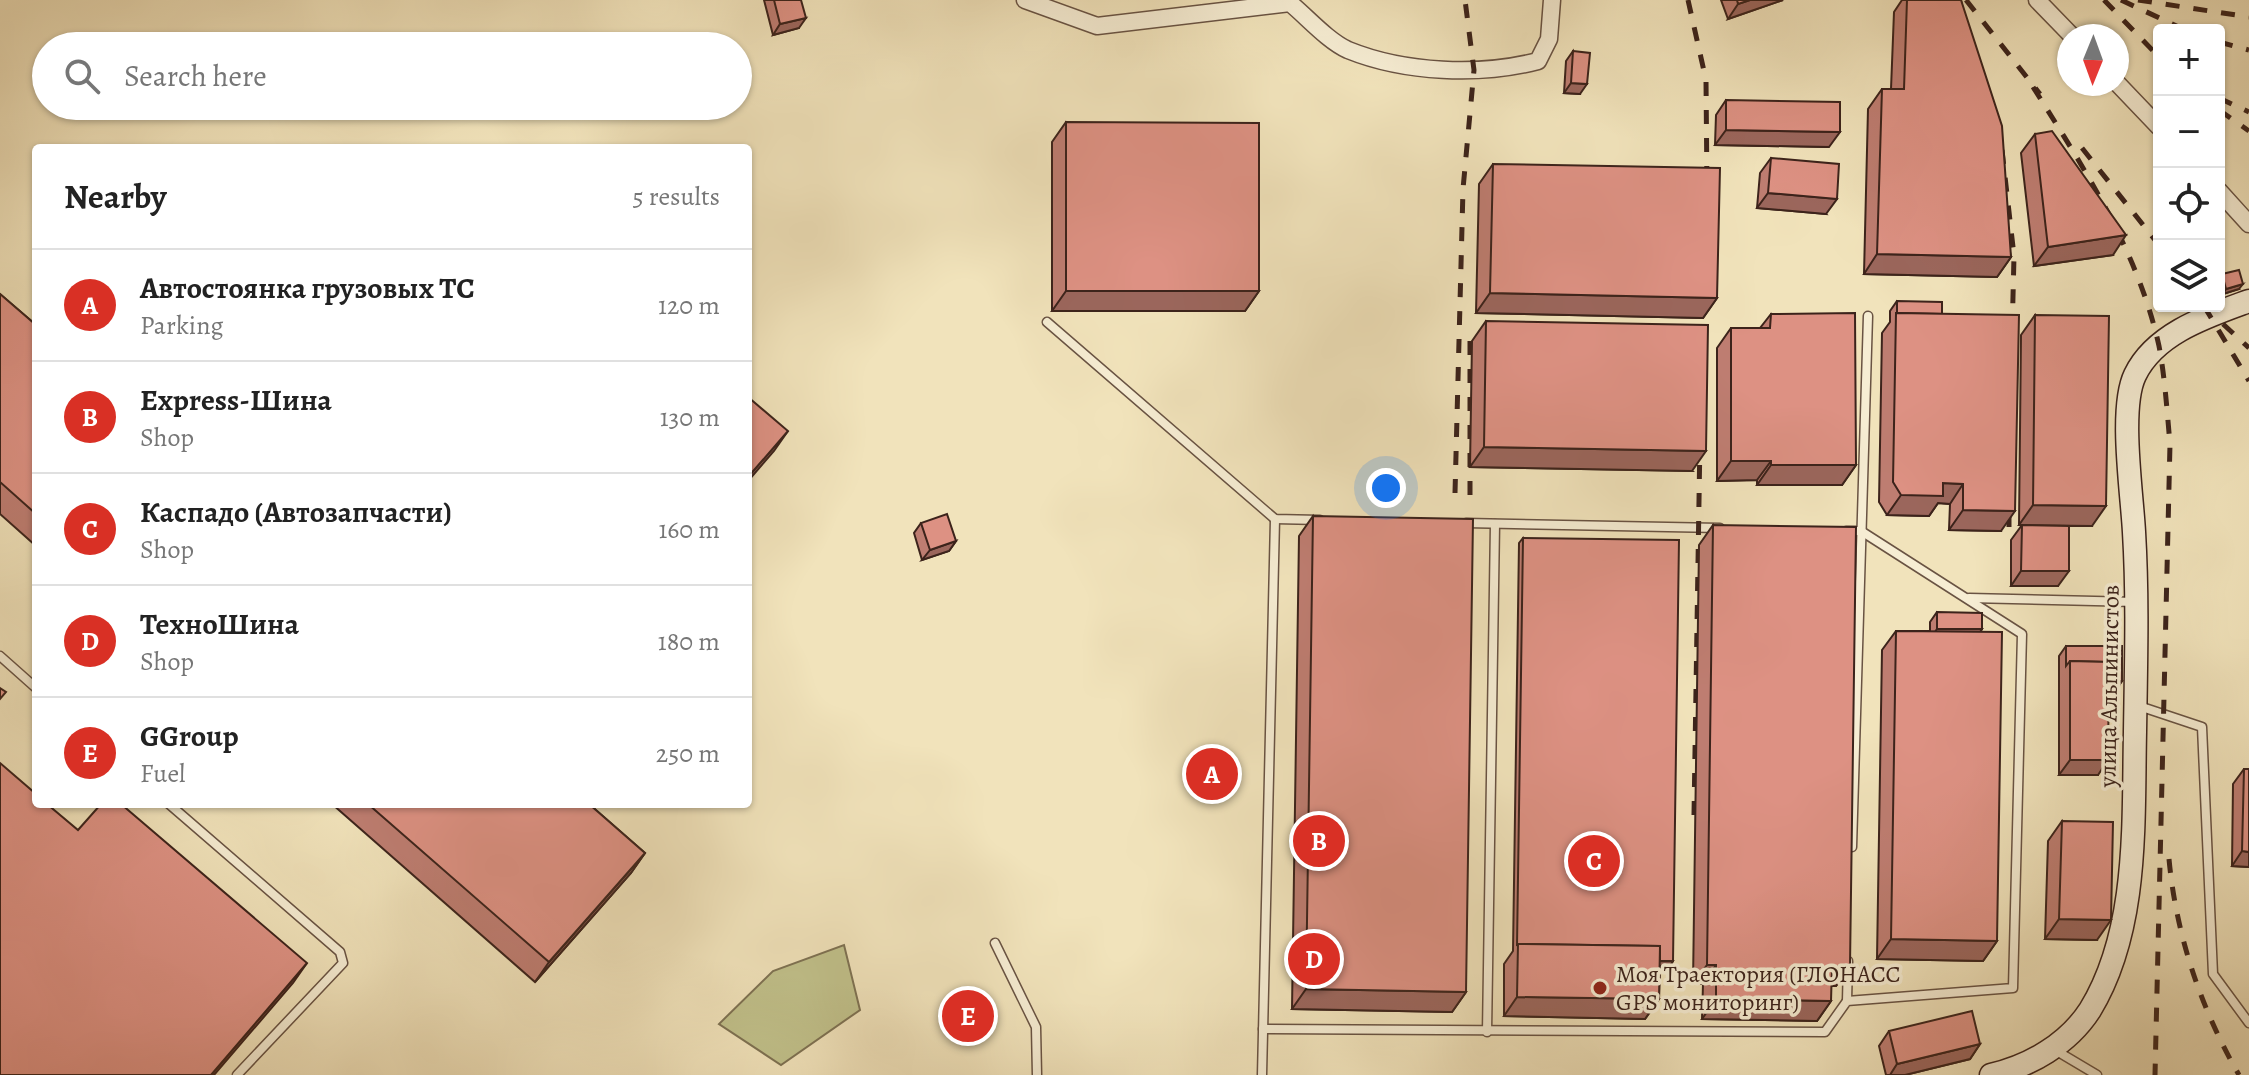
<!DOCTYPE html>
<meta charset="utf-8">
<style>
:root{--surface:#fff;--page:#f2f2f2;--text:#222;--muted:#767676;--line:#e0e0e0;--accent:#d93025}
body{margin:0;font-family:Alegreya,serif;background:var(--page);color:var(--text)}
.controls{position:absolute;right:24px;top:24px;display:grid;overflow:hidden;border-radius:8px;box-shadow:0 2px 6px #0004}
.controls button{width:72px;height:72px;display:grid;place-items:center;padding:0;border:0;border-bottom:2px solid var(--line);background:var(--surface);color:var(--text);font:40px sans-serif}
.compass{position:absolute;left:2057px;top:24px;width:72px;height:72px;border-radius:50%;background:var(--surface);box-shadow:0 2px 6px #0004;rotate:181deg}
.you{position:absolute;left:1386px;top:488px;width:28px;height:28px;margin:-20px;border:6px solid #fff;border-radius:50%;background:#1a73e8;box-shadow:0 0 0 12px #1a73e833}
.badge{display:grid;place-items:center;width:52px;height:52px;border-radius:50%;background:var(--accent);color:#fff;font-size:26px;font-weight:700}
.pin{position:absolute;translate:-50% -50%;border:4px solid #fff;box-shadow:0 2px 8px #0006}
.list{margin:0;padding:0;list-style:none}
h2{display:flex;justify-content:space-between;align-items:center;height:104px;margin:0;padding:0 32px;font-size:34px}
h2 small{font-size:26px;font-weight:400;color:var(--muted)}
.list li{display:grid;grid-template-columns:52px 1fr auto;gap:24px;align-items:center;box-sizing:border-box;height:112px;padding:0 32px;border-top:2px solid var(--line)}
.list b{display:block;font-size:30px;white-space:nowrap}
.list p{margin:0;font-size:26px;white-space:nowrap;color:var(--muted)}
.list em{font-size:26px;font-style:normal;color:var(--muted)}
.icon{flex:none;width:44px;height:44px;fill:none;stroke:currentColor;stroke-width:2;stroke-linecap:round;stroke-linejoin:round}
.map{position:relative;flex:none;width:2249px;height:1075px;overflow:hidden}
.search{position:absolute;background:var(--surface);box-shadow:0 2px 6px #0004;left:32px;top:32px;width:720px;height:88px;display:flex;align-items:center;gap:20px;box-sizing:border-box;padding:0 28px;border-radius:44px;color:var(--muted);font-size:30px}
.panel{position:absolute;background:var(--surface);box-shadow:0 2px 6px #0004;left:32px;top:144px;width:720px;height:664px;border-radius:8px}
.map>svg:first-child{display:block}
.green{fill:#c1c18b;stroke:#7e7253;stroke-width:2}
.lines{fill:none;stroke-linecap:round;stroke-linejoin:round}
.service-casing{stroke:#695343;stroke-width:11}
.minor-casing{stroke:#695343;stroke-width:19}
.secondary-casing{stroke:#3c231b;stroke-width:25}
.service{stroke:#f6edd3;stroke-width:8}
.minor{stroke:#f6edd3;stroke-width:16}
.secondary{stroke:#f6edd3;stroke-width:22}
.rail{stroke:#3c231b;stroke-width:5;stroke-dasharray:14 14;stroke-linecap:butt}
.wall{fill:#be7d71;stroke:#3c231b;stroke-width:2}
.shaded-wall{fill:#9b665c;stroke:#3c231b;stroke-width:2}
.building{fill:#dd9183;stroke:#3c231b;stroke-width:2}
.poi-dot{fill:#8f2418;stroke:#f6edd3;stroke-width:3}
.labels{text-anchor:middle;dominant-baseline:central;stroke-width:7;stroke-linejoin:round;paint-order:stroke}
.street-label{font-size:24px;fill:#3c231b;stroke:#f6edd3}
.poi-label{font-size:24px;fill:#3c231b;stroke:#f6edd3;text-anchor:start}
</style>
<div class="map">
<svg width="2249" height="1075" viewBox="0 0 2249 1075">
<rect width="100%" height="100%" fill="#f1e3bb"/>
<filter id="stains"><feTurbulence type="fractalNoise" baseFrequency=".0025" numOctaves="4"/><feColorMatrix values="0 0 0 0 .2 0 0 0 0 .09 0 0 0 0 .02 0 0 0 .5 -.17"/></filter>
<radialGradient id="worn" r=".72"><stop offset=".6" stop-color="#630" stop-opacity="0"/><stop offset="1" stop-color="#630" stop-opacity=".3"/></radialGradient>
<path class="green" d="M844 945 860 1010 781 1065 719 1024 773 971Z"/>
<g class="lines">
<g class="service-casing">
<g id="service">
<path d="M1047 322 1275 519 1320 520"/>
<path d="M1466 523 1720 528"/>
<path d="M1969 598 2136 602"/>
<path d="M0 656 36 688"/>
<path d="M2136 705 2202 727 2213 974 2249 1023"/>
<path d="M169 804 340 952 343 963 237 1075"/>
<path d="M1852 847 1868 316"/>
<path d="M995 943 1036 1027 1037 1075"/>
<path d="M1847 1001 1848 961"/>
<path d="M1263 1029 1825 1032 1847 1001 2013 988 2022 634 1861 531H1846"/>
<path d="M1487 1032 1495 524"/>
<path d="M2055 1050 2097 1075"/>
<path d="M1262 1075 1275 519"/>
</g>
</g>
<g class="minor-casing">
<g id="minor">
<path d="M1025 0 1097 26 1290 3C1307 17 1328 41 1348 50 1405 73 1480 76 1538 61L1549 39 1552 0"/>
<path d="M2037 0 2072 36"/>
<path d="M2117 83 2159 127"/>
<path d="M2219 191 2249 224"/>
</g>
</g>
<g class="secondary-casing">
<path id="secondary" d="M1991 1075C2030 1066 2068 1044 2090 1010 2139 930 2133 823 2135 732 2136 665 2138 598 2134 532 2132 493 2119 408 2135 375 2155 333 2208 316 2249 301"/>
</g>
<use href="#service" class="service"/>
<use href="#minor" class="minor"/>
<use href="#secondary" class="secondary"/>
<g class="rail">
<path d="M1688 0 1706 80 1707 190"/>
<path d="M1966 0 2040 94"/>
<path d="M2104 0 2159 57"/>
<path d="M2121 0 2185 30"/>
<path d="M2138 0 2249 17"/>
<path d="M2219 42 2249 50"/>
<path d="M2033 87C2084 168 2138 251 2159 346 2165 378 2167 411 2170 444L2155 1075"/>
<path d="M2219 98 2249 112"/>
<path d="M2219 110 2249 131"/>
<path d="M2082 148 2159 245"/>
<path d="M2002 150 2014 256 2012 337"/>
<path d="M2204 306 2249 381"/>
<path d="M2223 324 2249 348"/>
<path d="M1455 493 1463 189 1474 70 1465 0"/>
<path d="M1470 495V339"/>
<path d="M2009 527V497"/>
<path d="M1694 815 1700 438"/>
<path d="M2169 859C2176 935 2201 1009 2239 1075"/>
</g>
</g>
<g class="wall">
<path d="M764 0H801L799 28 773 35Z"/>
<path d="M1721 0H1783L1728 19Z"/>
<path d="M1902 0H1961L2011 257 1997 277 1864 274 1868 109 1882 89H1891L1894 12Z"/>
<path d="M1573 51 1580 94 1564 93 1566 61Z"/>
<path d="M1726 100 1829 147 1715 145 1716 115Z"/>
<path d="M1066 122 1259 291 1245 311H1052V142Z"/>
<path d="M2035 134 2113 255 2034 266 2021 153Z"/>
<path d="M1771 158 1826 214 1757 208 1760 173Z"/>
<path d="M1493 164 1717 298 1703 318 1476 313 1479 184Z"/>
<path d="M2222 274 2239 289 2223 294 2219 279Z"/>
<path d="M0 294 36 325V546L0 514Z"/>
<path d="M1897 301 1942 314 2001 531 1949 530 1950 504 1938 503 1929 516 1887 515 1879 502 1882 333 1890 322V311Z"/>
<path d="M1771 314 1856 465 1842 485H1757V480L1717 481V348L1731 328H1760Z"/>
<path d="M2035 315 2092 526H2069L2058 586H2011V540L2022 525H2053H2019L2021 335Z"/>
<path d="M1486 321 1692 471 1470 467 1472 341Z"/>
<path d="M1313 516 1466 992 1452 1012 1292 1009 1299 536Z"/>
<path d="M921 523 956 541 949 551 922 560 914 533Z"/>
<path d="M1713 525 1850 966 1836 986H1831V1001L1817 1021 1702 1019 1703 984H1693L1699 545Z"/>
<path d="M1523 538 1673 961 1670 966H1660L1659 999 1645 1019 1504 1016V964L1513 951 1519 543Z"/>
<path d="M1937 612 1982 629 1980 632 1997 941 1983 961 1877 959 1882 650 1896 631H1930V622Z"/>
<path d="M2066 646 2122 681 2115 691H2108L2098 775H2059V656Z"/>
<path d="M2244 769H2249V867L2232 866 2233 784Z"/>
<path d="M332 804H589L645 853 631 873 535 982Z"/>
<path d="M2062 821 2097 940 2045 939 2048 841Z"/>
<path d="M1889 1031 1980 1044 1970 1059 1905 1075H1886L1879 1046Z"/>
</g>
<g class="shaded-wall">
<path d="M1750 0H1783L1728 19 1738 4Z"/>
<path d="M806 18 799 28 773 35 780 24Z"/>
<path d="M1571 83 1587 84 1580 94 1564 93Z"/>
<path d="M1726 130 1840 132 1829 147 1715 145Z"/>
<path d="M1768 193 1837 199 1826 214 1757 208Z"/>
<path d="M2126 235 2113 255 2034 266 2048 247Z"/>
<path d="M1877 254 2011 257 1997 277 1864 274Z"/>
<path d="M2243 284 2239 289 2223 294 2226 289Z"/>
<path d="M1066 291H1259L1245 311H1052Z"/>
<path d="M1490 293 1717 298 1703 318 1476 313Z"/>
<path d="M788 431 774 451 748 481V477Z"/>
<path d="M1484 447 1706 451 1692 471 1470 467Z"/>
<path d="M1731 461H1771L1757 480 1717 481Z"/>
<path d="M1771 465H1856L1842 485H1757Z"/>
<path d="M1943 483 1963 484 1950 504 1938 503 1929 516 1887 515 1901 495Z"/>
<path d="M2033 505 2106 506 2092 526 2019 525Z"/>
<path d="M1963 510 2015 511 2001 531 1949 530Z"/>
<path d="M956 541 949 551 922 560 930 550Z"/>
<path d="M2021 571H2069L2058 586H2011Z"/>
<path d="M1937 629H1982L1975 640 1930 639Z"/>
<path d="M2105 681H2122L2115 691H2098Z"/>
<path d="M2070 760H2108L2098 775H2059Z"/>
<path d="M2242 851 2249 852V867L2232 866Z"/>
<path d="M645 853 631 873 535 982 549 962Z"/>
<path d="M2059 919 2111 920 2097 940 2045 939Z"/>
<path d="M1891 939 1997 941 1983 961 1877 959Z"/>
<path d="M1673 961 1670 966 1518 964Z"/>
<path d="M307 963 293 983 214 1075H211Z"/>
<path d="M1707 965H1716L1703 984H1693Z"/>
<path d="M1832 966H1850L1836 986H1818Z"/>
<path d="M1306 989 1466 992 1452 1012 1292 1009Z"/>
<path d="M1517 997 1659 999 1645 1019 1504 1016Z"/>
<path d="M1716 999 1831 1001 1817 1021 1702 1019Z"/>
<path d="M1980 1044 1970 1059 1905 1075H1890L1897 1064Z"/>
</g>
<g class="building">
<path d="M774 0H801L806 18 780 24Z"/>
<path d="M1737 0H1750L1738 4Z"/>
<path d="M1907 0H1961L2002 126 2011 257 1877 254 1882 89H1904Z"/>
<path d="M1573 51 1590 53 1587 84 1571 83Z"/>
<path d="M1726 100 1840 102V132L1726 130Z"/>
<path d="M1066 122 1259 123V291H1066Z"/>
<path d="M2052 131 2126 235 2048 247 2035 134Z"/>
<path d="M1771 158 1839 164 1837 199 1768 193Z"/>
<path d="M1493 164 1720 168 1717 298 1490 293Z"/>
<path d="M2239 270 2243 284 2226 289 2222 274Z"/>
<path d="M0 294 36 325V514L0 482Z"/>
<path d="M1897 301 1942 302V314L1897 313Z"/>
<path d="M1855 313 1856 465H1771V461H1731V328H1770L1771 314Z"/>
<path d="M1896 313 2019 315 2015 511 1963 510V484L1943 483V496L1901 495 1893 482Z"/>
<path d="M2035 315 2109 316 2106 506 2033 505Z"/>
<path d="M1486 321 1708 325 1706 451 1484 447Z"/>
<path d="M748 397 788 431 748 477Z"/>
<path d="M947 514 956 541 930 550 921 523Z"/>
<path d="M1313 516 1473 519 1466 992 1306 989Z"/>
<path d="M1713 525 1856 527 1850 966H1832L1831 1001 1716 999V965H1707Z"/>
<path d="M2022 525 2069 526V571H2021Z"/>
<path d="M1523 538 1679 540 1673 961H1660V946L1518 944 1517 946Z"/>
<path d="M1937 612 1982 613V629H1937Z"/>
<path d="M1896 631 2002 632 1997 941 1891 939Z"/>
<path d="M2066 646H2122V681H2108L2109 662 2070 661 2066 666Z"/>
<path d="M2070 661 2109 662 2108 760H2070Z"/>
<path d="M0 688 6 692 0 699Z"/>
<path d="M0 763 36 794V804H47L78 830 101 804H121L307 963 211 1075H0Z"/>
<path d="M2244 769H2249V852L2242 851Z"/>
<path d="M368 804H589L645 853 549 962Z"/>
<path d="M2062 821 2113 822 2111 920 2059 919Z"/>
<path d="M1518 944 1660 946 1659 999 1517 997Z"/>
<path d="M1972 1011 1980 1044 1897 1064 1889 1031Z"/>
</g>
<circle class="poi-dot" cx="1600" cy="988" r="8"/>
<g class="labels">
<g class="street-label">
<text transform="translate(2109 686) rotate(-89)">улица Альпинистов</text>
</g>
<g class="poi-label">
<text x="1616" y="974">Моя Траектория (ГЛОНАСС<tspan x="1616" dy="28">GPS мониторинг)</tspan></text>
</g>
</g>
<rect width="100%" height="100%" filter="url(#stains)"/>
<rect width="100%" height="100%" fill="url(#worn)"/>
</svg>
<div class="controls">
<button>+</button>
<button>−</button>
<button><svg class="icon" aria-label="locate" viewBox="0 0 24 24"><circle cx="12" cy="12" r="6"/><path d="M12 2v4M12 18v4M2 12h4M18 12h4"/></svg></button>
<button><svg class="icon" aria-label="layers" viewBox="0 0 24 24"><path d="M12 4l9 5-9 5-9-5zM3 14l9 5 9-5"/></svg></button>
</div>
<svg class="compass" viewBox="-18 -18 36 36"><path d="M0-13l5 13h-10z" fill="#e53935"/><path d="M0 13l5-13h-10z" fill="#767676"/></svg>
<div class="you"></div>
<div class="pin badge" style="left:1212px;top:774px">A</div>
<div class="pin badge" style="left:1319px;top:841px">B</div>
<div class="pin badge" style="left:1594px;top:861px">C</div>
<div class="pin badge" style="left:1314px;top:959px">D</div>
<div class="pin badge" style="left:968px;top:1016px">E</div>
<div class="search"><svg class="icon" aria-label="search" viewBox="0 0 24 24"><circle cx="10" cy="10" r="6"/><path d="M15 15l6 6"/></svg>Search here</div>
<section class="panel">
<h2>Nearby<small>5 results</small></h2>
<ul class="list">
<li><span class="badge">A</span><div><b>Автостоянка грузовых ТС</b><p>Parking</p></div><em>120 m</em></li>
<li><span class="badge">B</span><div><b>Express-Шина</b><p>Shop</p></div><em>130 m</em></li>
<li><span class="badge">C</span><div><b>Каспадо (Автозапчасти)</b><p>Shop</p></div><em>160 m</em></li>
<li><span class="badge">D</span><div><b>ТехноШина</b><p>Shop</p></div><em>180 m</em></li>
<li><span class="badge">E</span><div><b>GGroup</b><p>Fuel</p></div><em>250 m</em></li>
</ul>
</section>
</div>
